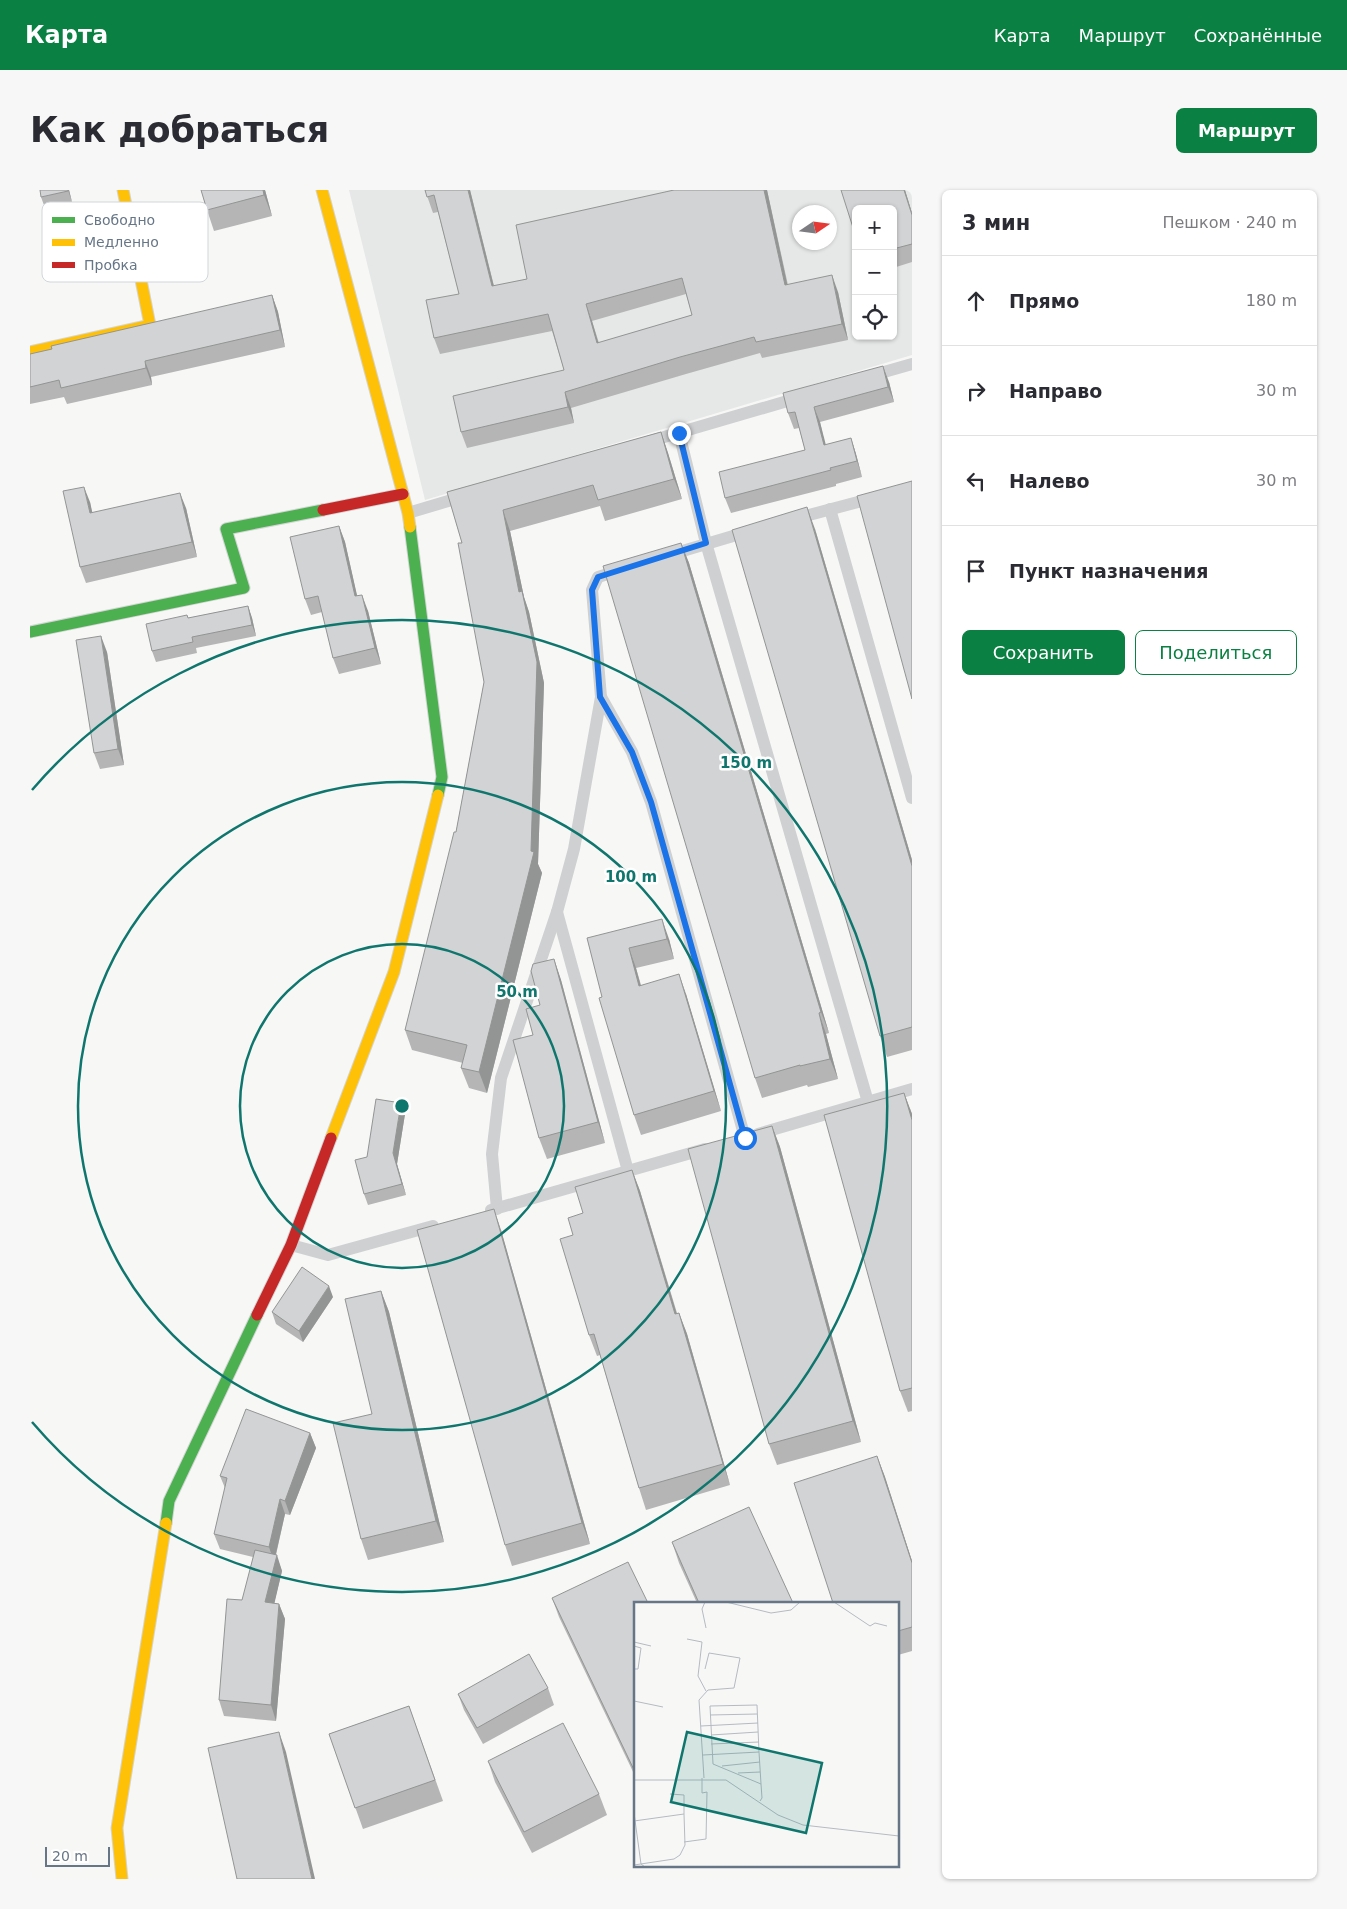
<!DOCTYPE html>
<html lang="ru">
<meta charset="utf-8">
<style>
:root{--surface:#fff;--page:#f7f7f7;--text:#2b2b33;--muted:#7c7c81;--line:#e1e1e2;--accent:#0b8043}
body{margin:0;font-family:"DejaVu Sans",sans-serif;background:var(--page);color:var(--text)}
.controls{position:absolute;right:15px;top:15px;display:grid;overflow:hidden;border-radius:8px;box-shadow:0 1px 4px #0004}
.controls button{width:45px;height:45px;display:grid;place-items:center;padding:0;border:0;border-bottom:1px solid var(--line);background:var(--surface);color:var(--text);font:25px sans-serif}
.compass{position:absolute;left:762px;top:15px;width:45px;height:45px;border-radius:50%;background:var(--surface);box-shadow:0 1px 4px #0004;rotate:77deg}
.scale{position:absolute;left:15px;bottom:12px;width:65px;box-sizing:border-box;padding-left:5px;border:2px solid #677687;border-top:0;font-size:14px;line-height:18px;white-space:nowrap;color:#677687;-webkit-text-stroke:4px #fff;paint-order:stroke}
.stop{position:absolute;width:15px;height:15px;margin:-11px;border:4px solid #1a73e8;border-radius:50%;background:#fff}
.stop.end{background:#1a73e8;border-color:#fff;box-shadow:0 1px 5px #0008}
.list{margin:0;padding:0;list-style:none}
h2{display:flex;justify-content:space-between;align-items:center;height:65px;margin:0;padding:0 20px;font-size:21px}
h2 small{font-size:16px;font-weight:400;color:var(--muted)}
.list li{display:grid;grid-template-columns:32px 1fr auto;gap:15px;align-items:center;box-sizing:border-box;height:90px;padding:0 20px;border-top:1px solid var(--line)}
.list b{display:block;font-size:19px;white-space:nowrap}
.list em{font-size:16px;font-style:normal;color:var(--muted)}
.actions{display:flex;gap:10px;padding:15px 20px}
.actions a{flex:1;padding:11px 0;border:1px solid var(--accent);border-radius:8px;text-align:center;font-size:18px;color:var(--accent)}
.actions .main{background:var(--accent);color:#fff}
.icon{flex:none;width:28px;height:28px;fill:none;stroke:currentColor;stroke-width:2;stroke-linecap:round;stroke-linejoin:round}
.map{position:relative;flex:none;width:882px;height:1689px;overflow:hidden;border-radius:8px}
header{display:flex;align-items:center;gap:30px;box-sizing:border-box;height:70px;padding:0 25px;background:var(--accent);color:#fff}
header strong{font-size:24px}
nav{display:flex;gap:28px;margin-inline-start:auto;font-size:18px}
.intro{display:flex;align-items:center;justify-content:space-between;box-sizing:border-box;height:120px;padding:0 30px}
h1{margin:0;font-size:35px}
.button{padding:12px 22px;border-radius:8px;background:var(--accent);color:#fff;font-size:18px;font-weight:700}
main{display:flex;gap:30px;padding:0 30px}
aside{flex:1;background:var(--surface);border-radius:8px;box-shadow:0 1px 4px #0004}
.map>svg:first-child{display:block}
.built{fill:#e6e7e7;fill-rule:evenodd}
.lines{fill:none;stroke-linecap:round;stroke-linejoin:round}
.fast-casing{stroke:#d4d5d6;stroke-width:13}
.slow-casing{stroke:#d4d5d6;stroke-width:13}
.jam-casing{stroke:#d4d5d6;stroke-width:13}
.lane{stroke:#cfd0d1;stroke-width:12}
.fast{stroke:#4caf50;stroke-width:11}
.slow{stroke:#ffc107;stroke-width:11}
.jam{stroke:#c62828;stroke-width:11}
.wall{fill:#b5b5b6;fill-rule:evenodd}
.shaded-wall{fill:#939494}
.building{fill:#d2d3d4;stroke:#939494;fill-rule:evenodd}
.route{stroke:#1a73e8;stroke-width:6}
.ring{fill:none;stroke:#0f766e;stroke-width:2.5}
.inset-road{fill:none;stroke:#b4bbc3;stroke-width:1}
.view{fill:#0f766e;fill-opacity:0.15;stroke:#0f766e;stroke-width:2.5}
.inset-edge{fill:none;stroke:#677687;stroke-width:2.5}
.key{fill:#fff;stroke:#d1d6db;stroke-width:1}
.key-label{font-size:14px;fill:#677687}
.centre{fill:#0f766e;stroke:#fff;stroke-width:2.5}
.ring-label{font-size:15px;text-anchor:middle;font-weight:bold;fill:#0f766e;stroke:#fff;stroke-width:5;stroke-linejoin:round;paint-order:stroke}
</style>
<header>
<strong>Карта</strong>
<nav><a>Карта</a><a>Маршрут</a><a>Сохранённые</a></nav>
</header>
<div class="intro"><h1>Как добраться</h1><a class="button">Маршрут</a></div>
<main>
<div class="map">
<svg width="882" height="1689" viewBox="0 0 882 1689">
<rect width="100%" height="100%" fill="#f7f7f6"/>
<path class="built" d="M319 0H882V165L395 310ZM826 19H863V146H826ZM769 22H799V52H769Z"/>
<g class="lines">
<g class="fast-casing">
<g id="fast">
<path d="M380 337 412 587 408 605"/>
<path d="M0 442 214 398 196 339 293 320"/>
<path d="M136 1333 139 1311 227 1125"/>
</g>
</g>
<g class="slow-casing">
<g id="slow">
<path d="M292 0 378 323 380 337"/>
<path d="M0 162 120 135 93 0"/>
<path d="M301 948 364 782 408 605"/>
<path d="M92 1689 87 1638 136 1333"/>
</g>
</g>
<g class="jam-casing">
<g id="jam">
<path d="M293 320 373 304"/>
<path d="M227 1125 261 1055 301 948"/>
</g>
</g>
<g class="lane">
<path d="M840 186 882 174"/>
<path d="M649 243 676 353 838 912"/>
<path d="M617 252 771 207"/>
<path d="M800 319 882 608"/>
<path d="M378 323 435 306"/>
<path d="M764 329 843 308"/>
<path d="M639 365 720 341"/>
<path d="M571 507 602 562 621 612 715 948"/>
<path d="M527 722 598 981"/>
<path d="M728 944 882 899"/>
<path d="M467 1019 462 964 471 888 527 722 544 659 571 507 562 400 568 387 591 380"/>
<path d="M461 1020 675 959"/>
<path d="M261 1055 298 1065 403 1036"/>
</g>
<use href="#fast" class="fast"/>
<use href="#slow" class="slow"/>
<use href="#jam" class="jam"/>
</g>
<g class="wall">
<path d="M39 0 42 12 15 18 11 7Z"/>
<path d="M171 0H235L242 26 184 41 177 20Z"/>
<path d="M395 0H440L464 96 497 89 644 0H737L758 95 808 102 818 150 732 168 730 163 656 184 541 218 544 233 437 258 431 242 534 180 522 141 410 164 404 148 429 104 408 22 403 23ZM656 104 662 125 569 153 562 131Z"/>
<path d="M811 0H875L882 23V72L863 78V19Z"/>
<path d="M242 105 248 122 255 157 121 187 122 195 37 214 34 207 0 214V164Z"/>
<path d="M859 192 864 212 790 232 795 255 821 248 826 264 832 287 806 294V296L701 323 695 308 775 260 769 238 764 239 758 223Z"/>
<path d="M631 242 638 263 652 309 575 331 570 316 480 341 494 407 499 422 514 493 508 674 512 683 457 903 439 898 431 878 433 873 382 860 375 840 426 642 454 492 432 353 417 302Z"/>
<path d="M60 312 62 323 156 318 167 367 56 393 50 377Z"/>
<path d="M309 336 315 352 327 406 338 421 351 474 309 484 303 468 292 422 281 425 275 409Z"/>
<path d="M785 339 882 670V860L857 867 850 846Z"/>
<path d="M651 353 659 373 799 843 796 844 808 889 778 897 777 895 732 908 725 888Z"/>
<path d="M218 416 222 428 226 446 166 458 167 463 126 472 122 461 158 428Z"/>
<path d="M77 462 94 575 70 579 64 563Z"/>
<path d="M557 748 639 749 644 769 606 778 611 795 656 804 691 921 611 945 604 925Z"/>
<path d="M524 769 531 790 575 953 517 969 509 948 503 845 510 815Z"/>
<path d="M874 903 882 924V1221L878 1222 870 1201Z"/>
<path d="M375 924 367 974 376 1005 338 1015 334 1004 337 967Z"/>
<path d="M742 936 750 957 831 1252 747 1275 739 1254Z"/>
<path d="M602 980 610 1001 647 1123H649L657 1144 700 1295 616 1320 609 1298 570 1165 567 1166 559 1145 543 1045 553 1023Z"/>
<path d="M471 1040 560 1354 482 1376 475 1355Z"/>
<path d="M351 1101 359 1122 414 1352 338 1370 331 1349 342 1224Z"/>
<path d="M303 1107 273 1152 246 1134 242 1122Z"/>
<path d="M280 1243 286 1258 260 1325 255 1324 246 1365 252 1381 244 1413 249 1414 255 1429 246 1531 194 1526 189 1510 223 1367 190 1359 184 1344 195 1298 190 1286Z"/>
<path d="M847 1266 855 1287 882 1371V1461L868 1465V1413Z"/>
<path d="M642 1352 763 1413H667L649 1373Z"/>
<path d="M522 1408 606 1413V1588L529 1427Z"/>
<path d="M518 1498 524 1515 453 1554 434 1520 428 1504Z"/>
<path d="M379 1516 413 1611 333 1639 299 1544Z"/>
<path d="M458 1571 569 1604 577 1625 502 1663 465 1592Z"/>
</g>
<g class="shaded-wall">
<path d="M38 0H39L42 12Z"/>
<path d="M233 0H235L242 26 234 5Z"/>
<path d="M438 0H440L468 113 462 96Z"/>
<path d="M734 0H737L761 112 755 95Z"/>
<path d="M874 0H875L882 23V25Z"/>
<path d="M802 85 808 102 818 150 812 134Z"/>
<path d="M242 105 248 122 255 157 250 140Z"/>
<path d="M556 114 562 131 573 169 567 153Z"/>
<path d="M115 171 121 187 122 195 116 178Z"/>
<path d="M853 176 859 192 864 212 858 197Z"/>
<path d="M535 202 541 218 544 233 538 217Z"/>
<path d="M784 217 790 232 800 271 794 255Z"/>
<path d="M631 242 638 263 652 309 644 289Z"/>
<path d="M821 248 826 264 832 287 827 271Z"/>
<path d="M54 297 60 312 66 339 60 323Z"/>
<path d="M150 303 156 318 167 367 162 352Z"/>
<path d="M777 317 785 339 882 670V676Z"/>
<path d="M473 320 480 341 494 407 499 422 514 493 508 674 512 683 457 903 449 882 501 661 489 402Z"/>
<path d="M309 336 315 352 331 423 325 406Z"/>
<path d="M651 353 659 373 799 843 791 822Z"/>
<path d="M332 405 338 421 351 474 345 458Z"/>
<path d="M218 416 222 428 226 446 222 435Z"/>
<path d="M71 446 77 462 94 575 88 559Z"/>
<path d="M632 729 639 749 644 769 637 749Z"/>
<path d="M599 758 606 778 616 816 609 796Z"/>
<path d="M524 769 531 790 575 953 568 932Z"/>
<path d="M649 784 656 804 691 921 684 901Z"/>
<path d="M789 823 796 844 808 889 800 869Z"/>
<path d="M874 903 882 924V930Z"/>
<path d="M371 913 375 924 367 974 376 1005 372 994 363 963Z"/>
<path d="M742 936 750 957 831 1252 823 1231Z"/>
<path d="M602 980 610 1001 653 1145 645 1124Z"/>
<path d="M464 1019 471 1040 560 1354 552 1333Z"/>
<path d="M299 1096 303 1107 273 1152 269 1141Z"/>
<path d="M351 1101 359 1122 414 1352 406 1331Z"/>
<path d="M649 1123 657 1144 700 1295 693 1274Z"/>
<path d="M280 1243 286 1258 260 1325 255 1311Z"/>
<path d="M847 1266 855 1287 882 1371V1373Z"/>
<path d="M250 1309 255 1324 244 1372 239 1357Z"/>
<path d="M247 1365 252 1381 241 1428 235 1412Z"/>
<path d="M249 1414 255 1429 246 1531 241 1515Z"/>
<path d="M249 1542 256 1562 285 1689H282Z"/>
</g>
<g class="building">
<path d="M10 0H38V1L11 7Z"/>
<path d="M171 0H233L234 5 177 20Z"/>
<path d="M395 0H438L462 96 497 89 486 35 644 0H734L755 95 802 85 812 134 726 152 724 147 650 167 535 202 538 217 431 242 423 206 534 180 518 124 404 148 396 110 429 104 404 5 397 7ZM652 88 662 125 567 153 556 114Z"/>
<path d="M811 0H874L882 25V54L863 59V19H826V47Z"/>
<path d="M242 105 250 140 115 171 116 178 31 198 29 190 0 197V164L22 159 21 156Z"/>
<path d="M853 176 858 197 784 217 794 255 821 248 827 271 800 278 801 280 695 308 689 282 775 260 765 222 758 223 753 203Z"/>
<path d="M631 242 644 289 568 310 563 295 473 320 489 402 492 401 507 472 501 661 504 662 449 882 431 878 437 855 375 840 424 642H426L454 492 428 353H432L417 302Z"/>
<path d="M882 291V509L827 306Z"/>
<path d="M54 297 60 323 150 303 162 352 50 377 33 301Z"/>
<path d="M777 317 882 676V837L850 846 702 340Z"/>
<path d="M309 336 325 406 332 405 345 458 303 468 288 406 275 409 260 347Z"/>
<path d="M651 353 791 822 789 823 800 869 770 876V875L725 888 573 376Z"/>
<path d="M218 416 222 435 162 447 163 452 122 461 116 434 157 425 158 428Z"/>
<path d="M71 446 88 559 64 563 46 450Z"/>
<path d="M632 729 637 749 599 758 609 796 649 784 684 901 604 925 569 808 572 807 557 748Z"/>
<path d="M524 769 568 932 509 948 483 850 503 845 496 819 510 815 501 781 503 774Z"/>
<path d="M874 903 882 930V1198L870 1201 794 925Z"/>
<path d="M346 909 371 913 363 963 372 994 334 1004 325 970 337 967Z"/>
<path d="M742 936 823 1231 739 1254 658 959Z"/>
<path d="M602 980 645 1124 649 1123 693 1274 609 1298 564 1144 559 1145 530 1049 543 1045 538 1028 553 1023 545 997Z"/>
<path d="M464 1019 552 1333 475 1355 387 1040Z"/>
<path d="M272 1077 299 1096 269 1141 242 1122Z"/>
<path d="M351 1101 406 1331 331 1349 303 1233 342 1224 315 1109Z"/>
<path d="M216 1219 280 1243 255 1311 250 1309 239 1357 184 1344 197 1288 190 1286Z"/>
<path d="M847 1266 882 1373V1437L868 1441V1413H803L764 1293Z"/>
<path d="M719 1317 763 1413H669L642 1352Z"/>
<path d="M225 1360 247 1365 235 1412 249 1414 241 1515 189 1510 197 1409 212 1410Z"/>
<path d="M598 1372 618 1413H606V1584L522 1408Z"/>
<path d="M499 1464 518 1498 447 1538 428 1504Z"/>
<path d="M379 1516 405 1590 325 1618 299 1544Z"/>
<path d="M533 1533 569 1604 494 1642 458 1571Z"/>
<path d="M249 1542 282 1689H207L178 1558Z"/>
</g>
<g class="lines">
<path class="route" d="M649 243 676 353 568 387 562 400 570 507 602 562 621 612 715 948"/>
</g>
<g class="ring">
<circle cx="372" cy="916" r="162"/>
<circle cx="372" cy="916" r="324"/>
<path d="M2 600A486 486 0 1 1 2 1232"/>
</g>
<g transform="translate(604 1412)">
<rect width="265" height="265" fill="#f7f7f6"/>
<path class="inset-road" d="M71 0 68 7 72 26M92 0 137 11 157 8 166 0M200 0 236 24 241 21 253 24M53 37 68 40 64 74 72 89M0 40 17 44M0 44 7 46 4 67H0M0 99 29 105M76 113 123 112M67 124 124 121M77 133 124 130M77 142 125 140M69 153 125 150M88 164 126 160M104 171 126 170M70 176 65 98 74 88 100 86 106 56 75 51 71 67M0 178H92L144 213 169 223 265 234M126 199 128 196 127 182 125 150 123 103 76 104 79 162 127 182M0 211 7 262 11 265M0 219 50 212V193L36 192M50 240 72 237 73 190 68 191V176M0 263 40 257 46 253 51 243 50 212"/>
<path class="view" d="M53 130 188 161 172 231 37 200Z"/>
<rect width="265" height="265" class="inset-edge"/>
</g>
<rect x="12" y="12" width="166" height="80" rx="8" class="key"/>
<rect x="22" y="27" width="23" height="6" fill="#4caf50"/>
<rect x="22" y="49" width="23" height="7" fill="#ffc107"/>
<rect x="22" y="72" width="23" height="6" fill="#c62828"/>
<g class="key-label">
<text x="54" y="35">Свободно</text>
<text x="54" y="57">Медленно</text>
<text x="54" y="80">Пробка</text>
</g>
<circle cx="372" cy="916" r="8" class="centre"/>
<g class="ring-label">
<text x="716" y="578">150 m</text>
<text x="601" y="692">100 m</text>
<text x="487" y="807">50 m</text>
</g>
</svg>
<div class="controls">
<button>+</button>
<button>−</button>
<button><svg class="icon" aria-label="locate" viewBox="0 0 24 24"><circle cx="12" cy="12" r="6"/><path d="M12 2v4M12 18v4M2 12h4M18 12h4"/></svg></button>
</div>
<svg class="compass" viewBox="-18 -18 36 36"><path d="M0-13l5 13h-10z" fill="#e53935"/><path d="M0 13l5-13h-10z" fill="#7c7c81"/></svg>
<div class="scale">20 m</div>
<div class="stop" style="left:715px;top:948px"></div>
<div class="stop end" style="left:649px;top:243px"></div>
</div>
<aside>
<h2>3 мин<small>Пешком · 240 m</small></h2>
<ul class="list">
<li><svg class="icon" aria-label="ahead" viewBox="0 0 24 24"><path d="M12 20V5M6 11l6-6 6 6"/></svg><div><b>Прямо</b></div><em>180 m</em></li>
<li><svg class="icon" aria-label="right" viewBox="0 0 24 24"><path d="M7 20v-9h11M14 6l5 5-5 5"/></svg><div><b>Направо</b></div><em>30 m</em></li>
<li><svg class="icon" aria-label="left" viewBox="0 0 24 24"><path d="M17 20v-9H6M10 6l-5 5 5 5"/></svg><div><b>Налево</b></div><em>30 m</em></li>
<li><svg class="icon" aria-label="arrive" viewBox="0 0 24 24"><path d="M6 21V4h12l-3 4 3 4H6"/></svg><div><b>Пункт назначения</b></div></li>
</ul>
<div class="actions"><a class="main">Сохранить</a><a>Поделиться</a></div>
</aside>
</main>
